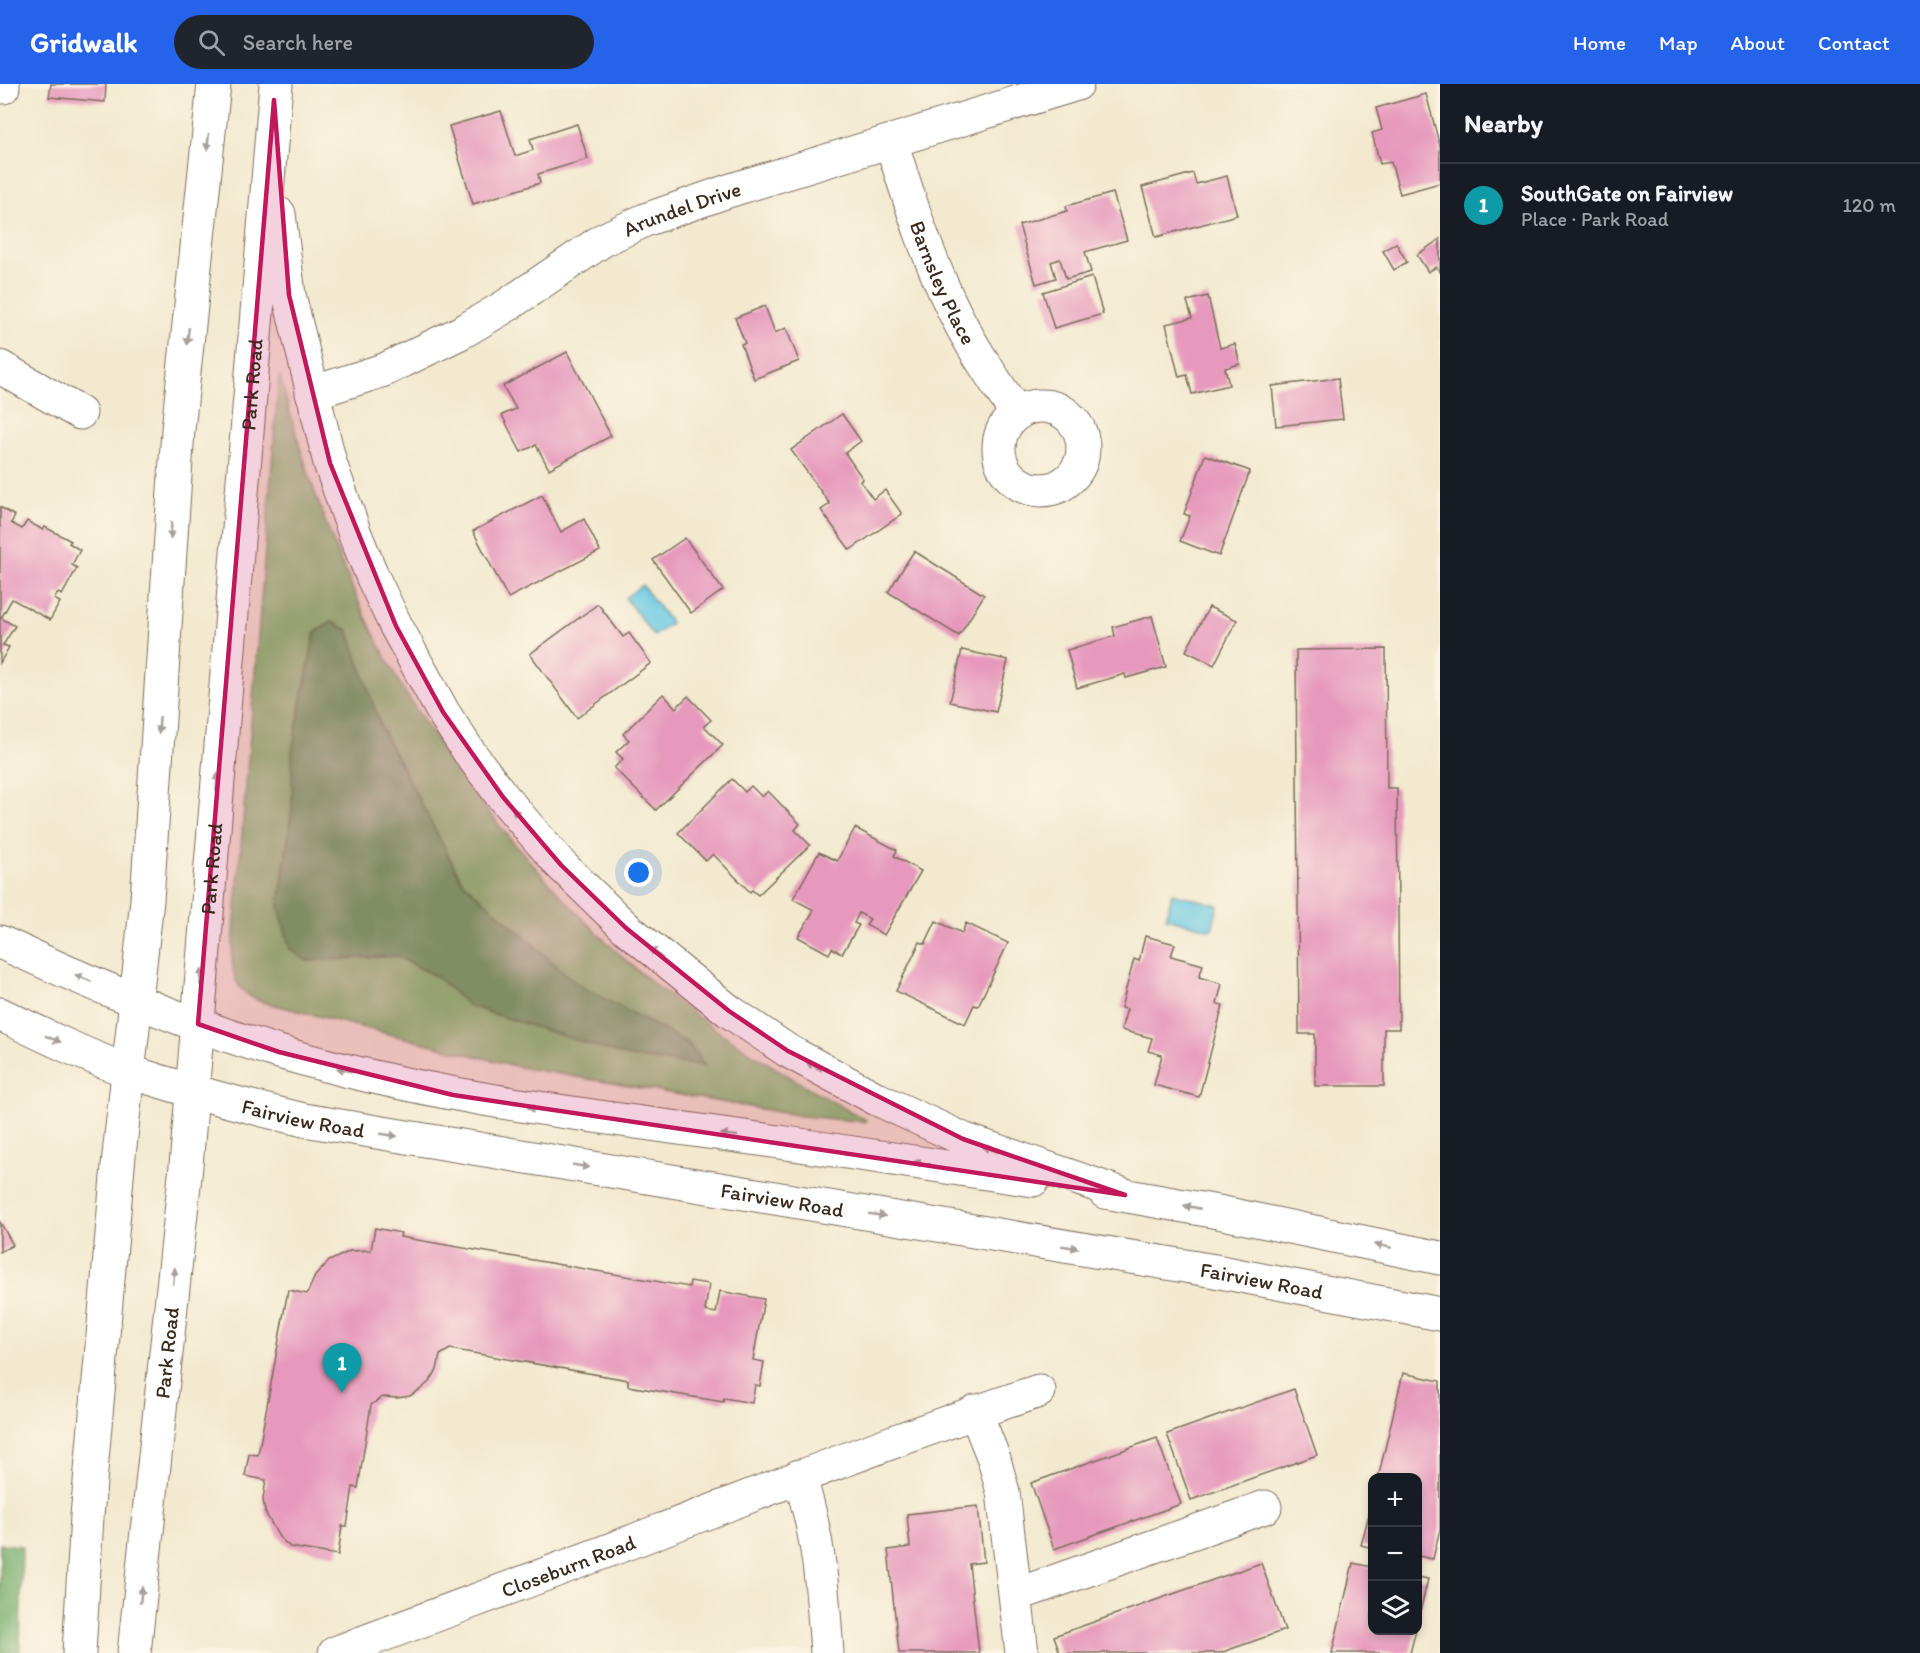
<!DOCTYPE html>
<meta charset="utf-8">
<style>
:root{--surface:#171b24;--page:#20242c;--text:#f1f3f6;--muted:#9ea1a6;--line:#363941;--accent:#2563eb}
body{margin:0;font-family:Itim,sans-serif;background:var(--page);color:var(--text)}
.controls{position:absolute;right:18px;bottom:18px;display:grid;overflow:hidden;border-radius:12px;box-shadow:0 3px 9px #0003}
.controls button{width:54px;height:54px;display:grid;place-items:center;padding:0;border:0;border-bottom:2px solid var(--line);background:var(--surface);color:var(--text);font:30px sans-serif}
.you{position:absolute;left:639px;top:789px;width:21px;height:21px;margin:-15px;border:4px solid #fff;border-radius:50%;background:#1a73e8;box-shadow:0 0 0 9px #1a73e833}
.badge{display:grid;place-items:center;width:39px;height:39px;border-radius:50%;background:var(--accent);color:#fff;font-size:20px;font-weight:700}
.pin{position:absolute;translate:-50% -50px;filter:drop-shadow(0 2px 3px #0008)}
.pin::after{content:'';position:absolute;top:32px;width:21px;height:18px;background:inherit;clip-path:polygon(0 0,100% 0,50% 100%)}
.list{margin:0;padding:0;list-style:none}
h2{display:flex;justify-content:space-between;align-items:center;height:78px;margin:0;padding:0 24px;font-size:26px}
h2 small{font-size:20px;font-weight:400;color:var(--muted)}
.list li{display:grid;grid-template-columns:39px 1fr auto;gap:18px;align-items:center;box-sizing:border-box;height:84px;padding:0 24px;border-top:2px solid var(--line)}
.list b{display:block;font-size:22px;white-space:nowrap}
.list p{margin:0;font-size:20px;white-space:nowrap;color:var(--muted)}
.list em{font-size:20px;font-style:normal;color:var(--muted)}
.icon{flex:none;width:33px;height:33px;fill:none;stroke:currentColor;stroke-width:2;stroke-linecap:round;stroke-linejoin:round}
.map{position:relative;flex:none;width:1440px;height:1569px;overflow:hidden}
header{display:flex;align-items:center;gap:36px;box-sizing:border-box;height:84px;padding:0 30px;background:var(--accent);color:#fff}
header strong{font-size:28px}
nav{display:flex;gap:33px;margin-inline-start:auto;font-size:21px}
.search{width:420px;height:54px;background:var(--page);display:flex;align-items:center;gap:15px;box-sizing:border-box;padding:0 21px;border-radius:33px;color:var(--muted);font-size:22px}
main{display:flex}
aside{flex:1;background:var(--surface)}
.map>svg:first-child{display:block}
.green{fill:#8cc478;stroke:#64774b;stroke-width:1.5}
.forest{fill:#71aa68;stroke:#566a43;stroke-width:1.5}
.water{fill:#64c7e2;stroke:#507880;stroke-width:1.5}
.building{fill:#e699bc}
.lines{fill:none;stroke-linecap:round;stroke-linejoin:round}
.street-casing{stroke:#7b6d5c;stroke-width:35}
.secondary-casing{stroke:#7b6d5c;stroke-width:35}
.street{stroke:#fff;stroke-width:33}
.secondary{stroke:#fff;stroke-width:33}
.oneway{fill:#a79f9a}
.marked{fill:#c2185b;fill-opacity:0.2;stroke:#c2185b;stroke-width:4.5;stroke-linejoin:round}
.labels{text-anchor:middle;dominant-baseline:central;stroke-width:5;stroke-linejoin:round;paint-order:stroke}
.street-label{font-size:21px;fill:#3b2a1e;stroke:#fcf5e5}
</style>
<header>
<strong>Gridwalk</strong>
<div class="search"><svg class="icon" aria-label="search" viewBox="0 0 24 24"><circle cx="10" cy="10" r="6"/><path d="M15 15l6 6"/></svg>Search here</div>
<nav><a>Home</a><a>Map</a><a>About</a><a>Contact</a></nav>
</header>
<main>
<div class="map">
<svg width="1440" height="1569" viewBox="0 0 1440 1569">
<rect width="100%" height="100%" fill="#fcf5e5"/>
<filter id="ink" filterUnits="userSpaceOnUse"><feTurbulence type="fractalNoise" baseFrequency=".0167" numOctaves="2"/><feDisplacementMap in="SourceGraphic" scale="12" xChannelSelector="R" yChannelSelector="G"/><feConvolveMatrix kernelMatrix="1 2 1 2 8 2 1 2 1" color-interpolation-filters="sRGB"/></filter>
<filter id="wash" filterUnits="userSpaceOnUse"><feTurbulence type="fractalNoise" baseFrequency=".008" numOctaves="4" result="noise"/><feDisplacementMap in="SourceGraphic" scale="24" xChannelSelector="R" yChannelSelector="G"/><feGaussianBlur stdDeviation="1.35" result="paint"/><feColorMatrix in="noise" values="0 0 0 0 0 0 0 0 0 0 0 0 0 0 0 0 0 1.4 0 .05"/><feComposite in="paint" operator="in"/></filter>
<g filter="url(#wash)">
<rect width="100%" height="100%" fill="#f2e9cf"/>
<path class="green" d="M280 292C307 398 344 498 397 594 404 608 414 622 423 636 457 688 494 738 536 784 573 826 612 866 655 901 721 953 792 996 866 1036V1038L802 1032 519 983 259 917C237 907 233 896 232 873L279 293Z"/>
<g class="forest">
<path d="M332 538 348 546 381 643 462 797 577 900 688 959 705 982 629 973 469 922 437 893 397 872 307 877 290 865 279 822 292 724V667L315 548Z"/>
<path d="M0 1460 22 1462 20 1569H0Z"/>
</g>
<g class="water">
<path d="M642 501 671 539 654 552 625 514Z"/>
<path d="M1172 809 1218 821 1212 846 1166 834Z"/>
</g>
<g id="blocks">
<g class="building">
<path d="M51 0H106L105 18 49 13Z"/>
<path d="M1426 10 1440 62V99L1400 110 1391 78 1380 80 1372 49 1382 46 1376 24Z"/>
<path d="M501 27 515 72 533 66 530 55 577 40 588 75 538 90 540 99 473 120 449 42Z"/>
<path d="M1193 89 1196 100 1227 92 1237 131 1156 153 1142 103Z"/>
<path d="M1113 109 1127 156 1085 168 1091 188 1066 195 1060 175 1051 178 1056 194 1036 200 1019 141 1067 127 1066 122Z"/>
<path d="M1440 155V188L1436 183 1428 188 1417 171Z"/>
<path d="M1396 159 1407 178 1394 186 1383 167Z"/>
<path d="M1092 193 1103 230 1054 244 1043 208Z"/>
<path d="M1208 212 1220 264 1235 260 1240 280 1225 284 1229 301 1192 310 1187 291 1179 293 1166 240 1192 234 1187 217Z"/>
<path d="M765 222 775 249 786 244 799 277 754 295 741 260 745 259 735 234Z"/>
<path d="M567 268 611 352 549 385 536 361 521 368 511 349 502 331 516 325 503 302Z"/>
<path d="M1338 294 1343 335 1276 342 1272 302Z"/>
<path d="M842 330 861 357 845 369 863 395 860 397 873 415 885 406 902 430 850 466 821 426 830 420 791 366Z"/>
<path d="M1205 371 1250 387 1219 472 1180 457 1190 432 1184 430Z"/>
<path d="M542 411 561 448 584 435 600 467 508 514 473 447Z"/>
<path d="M0 423 15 432 11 439 22 445 27 437 43 446 45 443 71 457 69 459 80 466 72 481 77 484 62 511 58 509 54 515 60 518 50 536 12 515 1 534 15 542 3 561 9 563 0 579Z"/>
<path d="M685 454 723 506 691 529 653 476Z"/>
<path d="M914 467 984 511 959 552 888 508Z"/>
<path d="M598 520 623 553 629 549 651 579 577 634 530 570Z"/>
<path d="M1209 523 1237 536 1214 581 1186 567Z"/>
<path d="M1152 532 1166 583 1126 594 1125 590 1077 604 1067 566 1115 552 1113 543Z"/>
<path d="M1386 565 1387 704H1397L1399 945H1384V1002H1315V950H1299L1296 566Z"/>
<path d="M962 566 1008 576 996 628 950 618Z"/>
<path d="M663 610 676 624 688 612 711 636 704 642 723 661 656 726 614 684 623 675 616 668 629 656 623 650Z"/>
<path d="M732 695 745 708 751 702 762 713 768 707 800 740 795 746 810 761 758 811 752 806 750 808 713 770 706 777 678 749Z"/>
<path d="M855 744 897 766 894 772 921 787 884 851 866 841 870 835 859 829 854 839 859 841 842 870 832 864 829 870 798 853 814 826 793 815 819 768 837 777Z"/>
<path d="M936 837 962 849 966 839 1008 859 978 922 974 921 965 940 896 907 920 858 925 860Z"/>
<path d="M1145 852 1175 860 1171 872 1203 881 1199 893 1222 900 1217 920 1223 921 1199 1013 1154 1001 1162 971 1148 967 1152 954 1121 946 1127 925 1121 924 1134 875 1139 877Z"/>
<path d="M0 1138 13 1161 0 1168Z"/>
<path d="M375 1144 401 1149 400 1153 689 1203 690 1197 709 1200 705 1227 716 1229 720 1207 764 1215 753 1276 764 1278 760 1302 755 1301 752 1319 724 1314 723 1318 628 1302V1296L450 1265 440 1271 437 1286 430 1297 421 1305 410 1312 397 1314 383 1313 371 1321 358 1404 353 1403 347 1442H342L338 1471 290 1463 279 1453 265 1428 263 1415 266 1396 245 1392 249 1370 258 1371 288 1206 307 1210 315 1192 329 1177 350 1167 371 1166Z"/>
<path d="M1403 1289 1440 1297V1445L1433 1475 1418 1472V1394H1378Z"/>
<path d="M1294 1305 1317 1371 1191 1416 1167 1350Z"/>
<path d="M1157 1354 1181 1420 1054 1465 1031 1399Z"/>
<path d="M1372 1419V1464L1361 1461Z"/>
<path d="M978 1422 984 1478 969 1480 979 1569H899L888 1466 910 1463 907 1430Z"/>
<path d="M1261 1479 1285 1546 1220 1569H1060L1054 1552Z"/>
<path d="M1353 1479 1372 1483V1546H1416L1410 1569H1332Z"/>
<path d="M1418 1493 1428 1495 1418 1536Z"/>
</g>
</g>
</g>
<g filter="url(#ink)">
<use href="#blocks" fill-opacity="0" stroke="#7b6d5c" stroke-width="1.5"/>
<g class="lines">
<g class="street-casing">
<g id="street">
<path d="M3 3V0"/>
<path id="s1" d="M891 58C909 114 926 170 952 223 970 261 994 295 1017 330"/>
<path d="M0 283 80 329"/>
<path id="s2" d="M312 309 384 286 462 248 506 222 603 156 645 136 728 107 1077 0"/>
<circle cx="1041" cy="364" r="42"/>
<path d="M975 1327 994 1375 1003 1408 1022 1569"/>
<path d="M799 1392C819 1450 823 1509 827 1569"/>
<path d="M1016 1511 1265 1423"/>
<path id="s3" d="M335 1569C443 1528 551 1489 659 1447 785 1399 910 1349 1039 1307"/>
</g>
</g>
<g class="secondary-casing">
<g id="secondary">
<path d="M279 130 289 211 330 379 355 450 373 494 396 542 443 628 469 668 503 713 535 751 561 781 626 844 729 927 788 967 877 1015 963 1055 1125 1111"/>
<path d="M0 858C89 899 185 940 279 968 435 1015 597 1032 758 1055 850 1068 942 1082 1033 1096"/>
<path id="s4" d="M0 930C43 951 86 972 131 988 188 1007 245 1022 304 1036L1215 1187 1440 1230"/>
<path d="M1105 1108 1218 1128 1440 1174"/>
<path d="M79 1569 87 1432 119 1071 147 816 178 346 214 0"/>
<path id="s5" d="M134 1569 186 1082 276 0"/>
</g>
</g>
<use href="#street" class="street"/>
<use href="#secondary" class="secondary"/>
</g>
<defs><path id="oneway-solid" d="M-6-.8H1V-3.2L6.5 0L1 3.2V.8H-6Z" transform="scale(1.5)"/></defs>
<g class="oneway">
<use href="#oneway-solid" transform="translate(208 58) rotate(96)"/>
<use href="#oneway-solid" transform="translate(188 252) rotate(96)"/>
<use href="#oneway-solid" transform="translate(171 446) rotate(94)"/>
<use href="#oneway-solid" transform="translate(159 641) rotate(94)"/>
<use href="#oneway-solid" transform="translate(217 698) rotate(-85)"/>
<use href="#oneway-solid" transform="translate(518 731) rotate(-130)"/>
<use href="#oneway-solid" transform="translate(656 869) rotate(-140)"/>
<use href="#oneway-solid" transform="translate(201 893) rotate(-85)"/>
<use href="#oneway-solid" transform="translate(83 894) rotate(-157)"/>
<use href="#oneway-solid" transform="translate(53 955) rotate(23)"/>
<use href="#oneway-solid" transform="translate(814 982) rotate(-151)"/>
<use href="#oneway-solid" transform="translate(345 986) rotate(-166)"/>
<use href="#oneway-solid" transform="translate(536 1025) rotate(-171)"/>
<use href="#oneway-solid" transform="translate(389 1051) rotate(9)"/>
<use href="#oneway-solid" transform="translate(729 1051) rotate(-173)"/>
<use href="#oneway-solid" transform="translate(990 1065) rotate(-160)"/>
<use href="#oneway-solid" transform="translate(922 1079) rotate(-171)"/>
<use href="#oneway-solid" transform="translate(581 1082) rotate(9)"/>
<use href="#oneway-solid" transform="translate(1192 1123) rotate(-169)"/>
<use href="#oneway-solid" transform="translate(877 1131) rotate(9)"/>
<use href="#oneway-solid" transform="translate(1383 1162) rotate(-168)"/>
<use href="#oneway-solid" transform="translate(1070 1163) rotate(9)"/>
<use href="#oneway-solid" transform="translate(174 1192) rotate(-84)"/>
<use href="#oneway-solid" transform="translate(141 1511) rotate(-84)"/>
</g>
</g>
<path class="marked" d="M274 16 289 211 330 379 396 542 443 628 503 713 561 781 626 844 729 927 788 967 963 1055 1125 1111 453 1011 279 968 198 940Z"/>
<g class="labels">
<g class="street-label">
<text stroke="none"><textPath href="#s2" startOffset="416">Arundel Drive</textPath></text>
<text stroke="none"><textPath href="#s1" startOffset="150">Barnsley Place</textPath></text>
<text stroke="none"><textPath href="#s5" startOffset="1274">Park Road</textPath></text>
<text stroke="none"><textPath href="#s5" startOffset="788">Park Road</textPath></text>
<text stroke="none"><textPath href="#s4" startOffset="322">Fairview Road</textPath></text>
<text stroke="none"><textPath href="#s4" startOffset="808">Fairview Road</textPath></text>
<text stroke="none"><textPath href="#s4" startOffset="1294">Fairview Road</textPath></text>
<text stroke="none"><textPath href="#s5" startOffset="302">Park Road</textPath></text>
<text stroke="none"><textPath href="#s3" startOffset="249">Closeburn Road</textPath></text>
</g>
</g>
</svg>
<div class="controls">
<button>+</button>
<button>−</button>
<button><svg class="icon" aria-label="layers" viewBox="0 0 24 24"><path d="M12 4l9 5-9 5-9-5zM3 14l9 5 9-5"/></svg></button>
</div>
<div class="you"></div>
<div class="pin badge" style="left:342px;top:1309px;background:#0f9aa8">1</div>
</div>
<aside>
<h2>Nearby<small></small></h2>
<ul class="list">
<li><span class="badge" style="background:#0f9aa8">1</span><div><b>SouthGate on Fairview</b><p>Place · Park Road</p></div><em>120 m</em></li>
</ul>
</aside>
</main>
